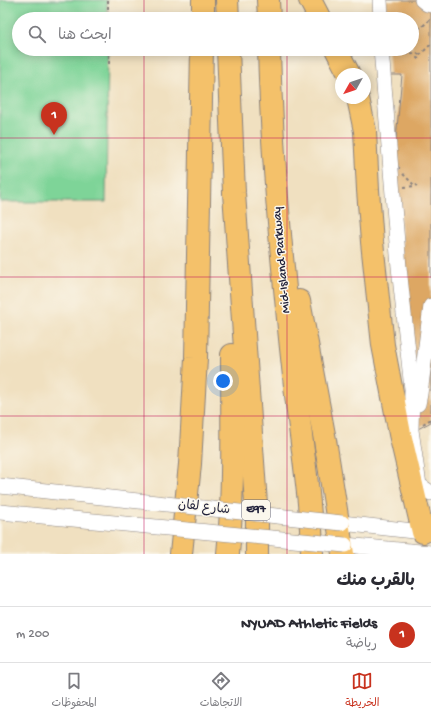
<!DOCTYPE html>
<html lang="ar">
<meta charset="utf-8">
<style>
:root{--surface:#fff;--page:#f2f2f3;--text:#2b2b33;--muted:#7c7c81;--line:#e1e1e2;--accent:#c8321e}
body{margin:0;font-family:"Gochi Hand","Playpen Sans Arabic",sans-serif;background:var(--page);color:var(--text);direction:rtl}
.compass{position:absolute;left:335px;top:68px;width:36px;height:36px;border-radius:50%;background:var(--surface);box-shadow:0 2px 10px #0003;rotate:230deg}
.you{position:absolute;left:223px;top:381px;width:14px;height:14px;margin:-10px;border:3px solid #fff;border-radius:50%;background:#1a73e8;box-shadow:0 0 0 6px #1a73e833}
.badge{display:grid;place-items:center;width:26px;height:26px;border-radius:50%;background:var(--accent);color:#fff;font-size:13px;font-weight:700}
.pin{position:absolute;translate:-50% -33px;filter:drop-shadow(0 1px 2px #0008)}
.pin::after{content:'';position:absolute;top:21px;width:14px;height:12px;background:inherit;clip-path:polygon(0 0,100% 0,50% 100%)}
.list{margin:0;padding:0;list-style:none}
h2{display:flex;justify-content:space-between;align-items:center;height:52px;margin:0;padding:0 16px;font-size:17px}
h2 small{font-size:13px;font-weight:400;color:var(--muted)}
.list li{display:grid;grid-template-columns:26px 1fr auto;gap:12px;align-items:center;box-sizing:border-box;height:56px;padding:0 16px;border-top:1px solid var(--line)}
.list b{display:block;font-size:15px;white-space:nowrap}
.list p{margin:0;font-size:13px;white-space:nowrap;color:var(--muted)}
.list em{font-size:13px;font-style:normal;color:var(--muted)}
.icon{flex:none;width:22px;height:22px;fill:none;stroke:currentColor;stroke-width:2;stroke-linecap:round;stroke-linejoin:round}
.map{position:relative;flex:none;width:431px;height:554px;overflow:hidden;direction:ltr}
.search{position:absolute;background:var(--surface);box-shadow:0 2px 10px #0003;left:12px;right:12px;top:12px;height:44px;display:flex;align-items:center;gap:10px;box-sizing:border-box;padding:0 14px;border-radius:22px;color:var(--muted);font-size:15px}
.sheet{height:108px;background:var(--surface)}
nav{display:flex;justify-content:space-around;align-items:center;box-sizing:border-box;height:56px;border-top:1px solid var(--line);background:var(--surface);font-size:11px;color:var(--muted)}
nav a{display:grid;justify-items:center;gap:2px}
nav .on{color:var(--accent)}
.map>svg:first-child{display:block}
.park{fill:#7ed498;stroke:#507b6a}
.building{fill:#dda764}
.lines{fill:none;stroke-linecap:round;stroke-linejoin:round}
.minor-casing{stroke:#89817e;stroke-width:16}
.highway-casing{stroke:#89817e;stroke-width:24}
.path{stroke:#89817e;stroke-width:2;stroke-dasharray:3 3;stroke-linecap:butt}
.minor{stroke:#fff;stroke-width:15}
.highway{stroke:#f4c16a;stroke-width:22}
.minor-bridge-casing{stroke:#89817e;stroke-width:16;stroke-linecap:butt}
.minor-bridge{stroke:#fff;stroke-width:15}
.grid{fill:none;stroke:#c2185b;stroke-width:1;stroke-opacity:0.55}
.labels{text-anchor:middle;dominant-baseline:central;stroke-width:3;stroke-linejoin:round;paint-order:stroke}
.shield{fill:#fbf7ec;stroke:#636270;stroke-width:1}
.shield-label{font-size:12px;font-weight:bold;fill:#22223b}
.street-label{font-size:13px;fill:#22223b;stroke:#fbf7ec}
</style>
<div class="map">
<svg width="431" height="554" viewBox="0 0 431 554">
<rect width="100%" height="100%" fill="#fbf7ec"/>
<filter id="ink" filterUnits="userSpaceOnUse"><feTurbulence type="fractalNoise" baseFrequency=".025" numOctaves="2"/><feDisplacementMap in="SourceGraphic" scale="8" xChannelSelector="R" yChannelSelector="G"/><feConvolveMatrix kernelMatrix="1 2 1 2 8 2 1 2 1" color-interpolation-filters="sRGB"/></filter>
<filter id="wash" filterUnits="userSpaceOnUse"><feTurbulence type="fractalNoise" baseFrequency=".012" numOctaves="4" result="noise"/><feDisplacementMap in="SourceGraphic" scale="16" xChannelSelector="R" yChannelSelector="G"/><feGaussianBlur stdDeviation="0.9" result="paint"/><feColorMatrix in="noise" values="0 0 0 0 0 0 0 0 0 0 0 0 0 0 0 0 0 1.4 0 .05"/><feComposite in="paint" operator="in"/></filter>
<g filter="url(#wash)">
<rect width="100%" height="100%" fill="#f0e0c0"/>
<path class="park" d="M0 0H107V19H19V49H108L106 202H0Z"/>
<g id="blocks">
<path class="building" d="M386 0H431V422L416 430 419 485 397 171 400 168 394 161 402 75H390L388 49H412V19H387Z"/>
</g>
</g>
<g filter="url(#ink)">
<use href="#blocks" fill-opacity="0" stroke="#89817e" stroke-width="1"/>
<g class="lines">
<g class="minor-casing">
<g id="minor">
<path d="M380 0 381 19"/>
<path d="M422 0 427 4 431 5"/>
<path d="M381 49 399 267 412 389 411 430 419 485 431 493"/>
<path d="M418 404 420 394 431 306"/>
<path d="M342 523 431 533"/>
<path d="M345 545 431 553"/>
</g>
</g>
<g class="highway-casing">
<g id="highway">
<path d="M227 0 228 19"/>
<path d="M268 0 269 19"/>
<path d="M310 0 320 19"/>
<path d="M203 19V0"/>
<path d="M228 49 234 193 257 518V554"/>
<path d="M269 49C272 162 283 274 295 386 301 442 311 498 312 554"/>
<path d="M336 49 349 74"/>
<path d="M358 98 365 131 368 190 372 242 383 345 400 434 423 532"/>
<path d="M299 301 325 440 343 554"/>
<path d="M181 554 190 464 196 358 202 49"/>
<path d="M228 554C234 488 232 421 232 355"/>
</g>
</g>
<g class="path">
<path d="M108 0V19"/>
<path d="M412 29 421 28 429 20 431 22"/>
<path d="M109 49V66"/>
<path d="M393 55 417 53 421 57"/>
<path d="M419 59 417 58 431 44"/>
<path d="M399 102V98H400"/>
<path d="M403 174 415 186"/>
<path d="M404 187 415 186 417 185"/>
<path d="M423 424 431 419"/>
</g>
<use href="#minor" class="minor"/>
<use href="#highway" class="highway"/>
<g class="minor-bridge-casing">
<g id="minor-bridge">
<path d="M0 486 342 523"/>
<path d="M0 512 345 545"/>
</g>
</g>
<use href="#minor-bridge" class="minor-bridge"/>
</g>
</g>
<path class="grid" d="M144 0V19M287 0V19M144 49V554M287 49V554M0 138H431M0 277H431M0 416H431"/>
<g class="labels">
<rect class="shield" x="242" y="500" width="28" height="20" rx="3"/>
<g class="shield-label">
<text x="256" y="510">E97</text>
</g>
<g class="street-label">
<text transform="translate(282 260) rotate(-95)">Mid-Island Parkway</text>
<text transform="translate(204 508) rotate(6)">شارع لفان</text>
</g>
</g>
</svg>
<svg class="compass" viewBox="-18 -18 36 36"><path d="M0-13l5 13h-10z" fill="#e53935"/><path d="M0 13l5-13h-10z" fill="#7c7c81"/></svg>
<div class="you"></div>
<div class="pin badge" style="left:54px;top:135px">1</div>
<div class="search"><svg class="icon" aria-label="search" viewBox="0 0 24 24"><circle cx="10" cy="10" r="6"/><path d="M15 15l6 6"/></svg>ابحث هنا</div>
</div>
<section class="sheet">
<h2>بالقرب منك<small></small></h2>
<ul class="list">
<li><span class="badge">1</span><div><b>NYUAD Athletic Fields</b><p>رياضة</p></div><em>200 m</em></li>
</ul>
</section>
<nav>
<a class="on"><svg class="icon" aria-label="map" viewBox="0 0 24 24"><path d="M3 6l6-2 6 2 6-2v14l-6 2-6-2-6 2zM9 4v14M15 6v14"/></svg>الخريطة</a>
<a><svg class="icon" aria-label="directions" viewBox="0 0 24 24"><path d="M12 3l9 9-9 9-9-9zM9 14v-3h6M13 9l2 2-2 2"/></svg>الاتجاهات</a>
<a><svg class="icon" aria-label="saved" viewBox="0 0 24 24"><path d="M7 4h10v16l-5-4-5 4z"/></svg>المحفوظات</a>
</nav>
